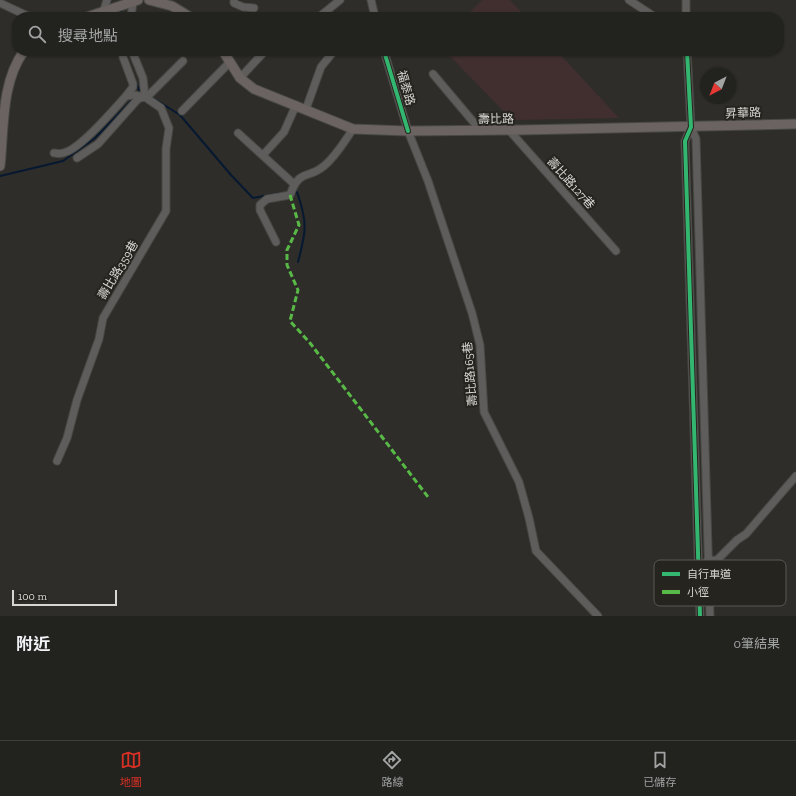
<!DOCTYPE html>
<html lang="zh-TW">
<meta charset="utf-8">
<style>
:root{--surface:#22221f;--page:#2a2a28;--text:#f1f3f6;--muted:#a2a4a4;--line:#3f3f3d;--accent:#d93025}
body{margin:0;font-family:"Zilla Slab","Noto Sans TC",serif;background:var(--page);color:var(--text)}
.compass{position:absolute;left:700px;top:68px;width:36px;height:36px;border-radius:50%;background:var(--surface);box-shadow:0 1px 3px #0004;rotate:222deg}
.scale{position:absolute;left:12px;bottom:10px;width:105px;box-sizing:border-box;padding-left:4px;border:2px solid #d7d6d2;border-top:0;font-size:11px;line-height:14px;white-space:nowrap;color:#d7d6d2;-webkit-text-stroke:3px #26241e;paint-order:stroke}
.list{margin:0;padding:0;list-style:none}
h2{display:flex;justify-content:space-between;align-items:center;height:52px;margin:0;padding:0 16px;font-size:17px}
h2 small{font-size:13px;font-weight:400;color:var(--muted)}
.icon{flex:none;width:22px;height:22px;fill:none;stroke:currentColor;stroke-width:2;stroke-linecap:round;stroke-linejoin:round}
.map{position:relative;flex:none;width:796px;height:616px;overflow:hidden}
.search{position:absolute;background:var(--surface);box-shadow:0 1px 3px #0004;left:12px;right:12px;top:12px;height:44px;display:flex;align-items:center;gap:10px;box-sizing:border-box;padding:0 14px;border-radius:16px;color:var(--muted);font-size:15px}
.sheet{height:124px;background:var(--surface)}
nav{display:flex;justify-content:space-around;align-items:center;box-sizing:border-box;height:56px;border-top:1px solid var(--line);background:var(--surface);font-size:11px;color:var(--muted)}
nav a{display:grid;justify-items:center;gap:2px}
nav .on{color:var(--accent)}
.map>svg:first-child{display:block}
.education{fill:#412f2f}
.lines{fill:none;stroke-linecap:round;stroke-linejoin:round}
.stream{stroke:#061931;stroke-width:2}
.minor-casing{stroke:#484845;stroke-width:9}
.major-casing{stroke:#484845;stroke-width:11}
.minor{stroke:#5e5d5b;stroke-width:7}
.major{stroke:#6a6361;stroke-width:9}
.quiet{stroke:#58b947;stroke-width:3;stroke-dasharray:6 3;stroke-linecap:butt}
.cycleway-casing{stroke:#26241e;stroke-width:6}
.cycleway{stroke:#33b770;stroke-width:4}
.labels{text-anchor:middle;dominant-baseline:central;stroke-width:4;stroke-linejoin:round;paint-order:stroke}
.street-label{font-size:12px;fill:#d7d6d2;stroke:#26241e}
.key{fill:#26241e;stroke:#5b5954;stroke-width:1}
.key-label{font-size:11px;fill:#d7d6d2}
</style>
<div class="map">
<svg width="796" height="616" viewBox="0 0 796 616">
<rect width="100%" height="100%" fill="#2e2d29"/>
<g class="education">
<path d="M482 0H510L526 17H465Z"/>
<path d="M445 51H557L619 118 512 120Z"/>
</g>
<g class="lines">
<g class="stream">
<path d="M121 17V8"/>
<path d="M124 51 127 57"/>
<path d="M136 82 139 90"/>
<path d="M139 90 143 92"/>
<path d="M150 96 180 115 231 175 253 198 280 193"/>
<path d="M0 176 63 161 95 138 134 98"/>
<path d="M293 193 297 192C308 223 306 232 298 262"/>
</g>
<g class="minor-casing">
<g id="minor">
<path d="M234 0V3L243 7 254 8"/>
<path d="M371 0 375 17"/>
<path d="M629 0 655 17"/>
<path d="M686 0V17"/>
<path d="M0 3 30 17"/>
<path d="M103 13 107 0"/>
<path d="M131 17 133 2"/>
<path d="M319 17 340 0"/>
<path d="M384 51 408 131 428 181 472 313 480 345 484 412 519 482 529 518 536 551 598 616"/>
<path d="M687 51 691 127 685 141 700 616"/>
<path d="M123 57 133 84V87L126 96"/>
<path d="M433 74 481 131"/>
<path d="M240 78 265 51"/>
<path d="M145 97 150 94 183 61"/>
<path d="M306 109 321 67 334 51"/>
<path d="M182 111 230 62"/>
<path d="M691 127 696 139 710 616"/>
<path d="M509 130 616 251"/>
<path d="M238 133 294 184"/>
<path d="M54 153C56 153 60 154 63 153 80 150 114 109 126 96L134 95 145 97 161 108 169 128 166 149V211L103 318 99 339 77 400 67 438 57 461"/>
<path d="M263 155 284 132 296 105"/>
<path d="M77 158 98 144 138 99 145 97 143 78 132 51"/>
<path d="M276 242 260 210V205L267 199 290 195C300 168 307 180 324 166 336 156 344 142 353 129"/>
<path d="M707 561 717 560 737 540 746 534 796 476"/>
</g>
</g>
<g class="major-casing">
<g id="major">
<path d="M149 0 172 6 190 17"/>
<path d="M87 17 138 0"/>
<path d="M223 51 240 78 254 89 353 129 408 131 521 130 796 124"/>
<path d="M0 166C4 129 1 82 24 51"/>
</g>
</g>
<use href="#minor" class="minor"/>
<use href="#major" class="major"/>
<path class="quiet" d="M290 195 299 225 287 250V265L298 290 290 321 310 343 428 497"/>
<g class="cycleway-casing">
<g id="cycleway">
<path d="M384 51 408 131"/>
<path d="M687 51 691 127 685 141 700 616"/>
</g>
</g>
<use href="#cycleway" class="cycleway"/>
</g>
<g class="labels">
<g class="street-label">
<text transform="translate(406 88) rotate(74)">福泰路</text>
<text transform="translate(743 113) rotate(-2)">昇華路</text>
<text transform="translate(496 119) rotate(-1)">壽比路</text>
<text transform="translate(571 183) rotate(48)">壽比路127巷</text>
<text transform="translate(118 270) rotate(-59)">壽比路359巷</text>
<text transform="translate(470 374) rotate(-95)">壽比路165巷</text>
</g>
</g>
<rect x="654" y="560" width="132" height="46" rx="6" class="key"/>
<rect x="662" y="572" width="18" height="4" fill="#33b770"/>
<rect x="662" y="590" width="18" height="4" fill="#58b947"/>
<g class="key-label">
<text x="687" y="578">自行車道</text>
<text x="687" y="596">小徑</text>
</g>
</svg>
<svg class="compass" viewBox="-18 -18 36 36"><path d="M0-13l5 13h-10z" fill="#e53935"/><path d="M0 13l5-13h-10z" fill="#a2a4a4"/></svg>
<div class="scale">100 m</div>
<div class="search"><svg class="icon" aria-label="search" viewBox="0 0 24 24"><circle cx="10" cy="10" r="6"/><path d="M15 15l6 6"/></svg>搜尋地點</div>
</div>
<section class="sheet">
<h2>附近<small>0筆結果</small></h2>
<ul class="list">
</ul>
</section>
<nav>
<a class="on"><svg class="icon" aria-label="map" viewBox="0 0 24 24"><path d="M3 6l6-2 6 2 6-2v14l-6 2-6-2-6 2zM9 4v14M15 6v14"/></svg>地圖</a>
<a><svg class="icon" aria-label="directions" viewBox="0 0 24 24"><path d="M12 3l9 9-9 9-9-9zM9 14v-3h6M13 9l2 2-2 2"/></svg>路線</a>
<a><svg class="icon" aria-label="saved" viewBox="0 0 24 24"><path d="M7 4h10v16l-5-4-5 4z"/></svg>已儲存</a>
</nav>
